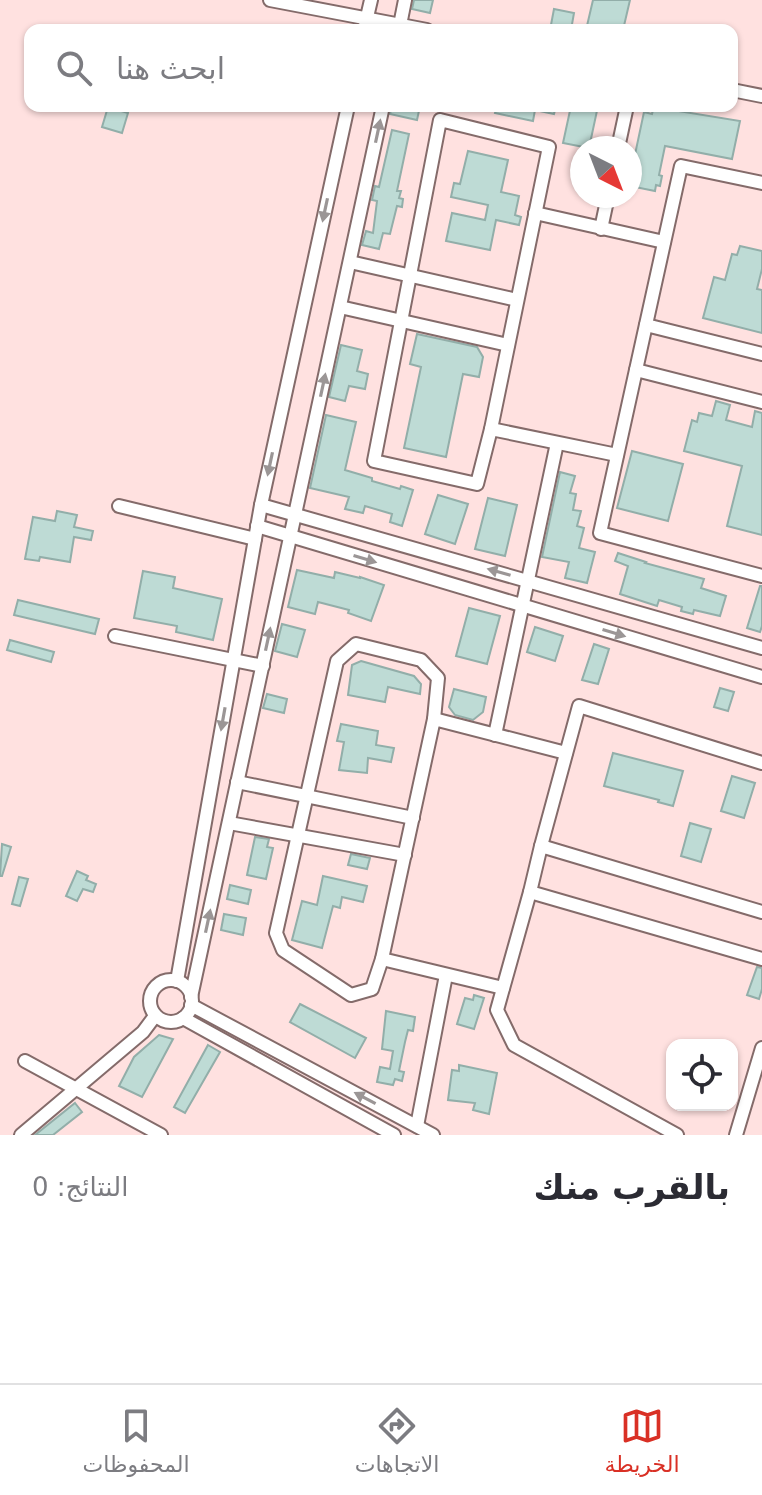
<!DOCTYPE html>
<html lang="ar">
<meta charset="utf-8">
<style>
:root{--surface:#fff;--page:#f2f2f3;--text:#2b2b33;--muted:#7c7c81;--line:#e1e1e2;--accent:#d93025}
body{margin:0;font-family:"DejaVu Sans",Cairo,sans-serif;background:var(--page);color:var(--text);direction:rtl}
.controls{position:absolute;right:24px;bottom:24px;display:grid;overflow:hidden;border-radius:16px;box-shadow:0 2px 6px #0004}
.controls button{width:72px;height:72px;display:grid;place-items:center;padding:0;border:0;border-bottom:2px solid var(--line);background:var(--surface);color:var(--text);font:40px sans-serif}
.compass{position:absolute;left:570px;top:136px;width:72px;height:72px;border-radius:50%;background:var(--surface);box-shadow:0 2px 6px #0004;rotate:138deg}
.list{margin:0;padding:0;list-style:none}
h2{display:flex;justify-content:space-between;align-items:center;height:104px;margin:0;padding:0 32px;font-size:34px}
h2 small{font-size:26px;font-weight:400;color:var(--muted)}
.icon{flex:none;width:44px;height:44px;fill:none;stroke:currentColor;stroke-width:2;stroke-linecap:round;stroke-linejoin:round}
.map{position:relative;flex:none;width:762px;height:1135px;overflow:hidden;direction:ltr}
.search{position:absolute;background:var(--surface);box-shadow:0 2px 6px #0004;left:24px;right:24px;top:24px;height:88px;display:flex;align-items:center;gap:20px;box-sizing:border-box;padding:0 28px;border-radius:16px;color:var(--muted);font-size:30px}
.sheet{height:248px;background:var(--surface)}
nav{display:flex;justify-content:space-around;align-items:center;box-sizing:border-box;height:112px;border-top:2px solid var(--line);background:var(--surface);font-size:22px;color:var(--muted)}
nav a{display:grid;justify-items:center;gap:4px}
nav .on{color:var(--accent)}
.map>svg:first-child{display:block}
.building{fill:#bedbd5;stroke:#92aea9;stroke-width:2}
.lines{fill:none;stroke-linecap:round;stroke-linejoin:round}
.minor-casing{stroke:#846b6a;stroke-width:16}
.minor{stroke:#fff;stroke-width:12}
.oneway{fill:#9b9696}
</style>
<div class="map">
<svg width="762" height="1135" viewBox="0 0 762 1135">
<rect width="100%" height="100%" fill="#ffe1e0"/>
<g class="building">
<path d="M414 0H433L430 13 412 9Z"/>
<path d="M593 0H630L623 30H586Z"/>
<path d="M554 9 574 13 571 30H550Z"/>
<path d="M392 106H420L417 120 390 114Z"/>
<path d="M497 106H556L554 114 535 110 533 121 495 113Z"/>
<path d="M571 106H598L589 148 563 143Z"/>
<path d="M654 106H669L673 107 672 110 740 121 732 159 665 146 659 175 662 176 660 186 656 185 655 191 630 186V178L644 112 652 114Z"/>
<path d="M108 107 128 113 122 133 102 127Z"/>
<path d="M392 130 409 134 397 191H401L399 198 403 199 402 207 397 206 390 234 383 233 379 249 362 245 366 231 373 233 377 201 372 200 375 186 379 187Z"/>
<path d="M468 151 508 160 501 192 519 196 515 215 521 217 519 225 496 220 490 250 446 241 452 213 485 220 488 205 451 197 454 183 460 184Z"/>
<path d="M740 246 762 251V269L757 289 762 290V333L703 318 714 277 725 280 732 254 737 255Z"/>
<path d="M417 334 477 347 483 357 479 377 463 374 446 457 404 448 421 367 410 364Z"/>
<path d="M341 345 362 350 357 371 368 374 365 389 349 386 345 401 329 397Z"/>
<path d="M716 401 730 405 726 420 752 427 755 411 762 413V535L727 526 742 466 684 451 692 420 697 422 699 413 712 416Z"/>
<path d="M326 415 356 422 345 470 372 478V481L400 489 401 486 413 490 402 526 390 522 392 514 365 506 363 513 345 509 349 497 310 488Z"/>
<path d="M632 451 683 464 668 521 617 508Z"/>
<path d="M560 472 575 476 570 493 576 494 573 510 581 511 577 526 584 528 579 548 595 552 587 583 565 578 569 562 542 557Z"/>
<path d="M438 495 468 504 455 544 425 534Z"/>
<path d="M488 498 517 505 505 556 475 549Z"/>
<path d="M57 511 77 515 74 527 93 531 91 540 74 537 70 562 40 557 39 561 25 559 33 517 55 521Z"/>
<path d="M618 553 646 562 645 563 704 579 701 588 726 596 720 616 694 610 693 614 681 611 682 607 659 600 657 606 620 594 628 566 615 561Z"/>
<path d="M297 570 334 578 335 572 360 578V577L384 585 371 621 348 613 349 610 318 602 315 614 288 607Z"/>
<path d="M143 571 175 577 173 588 222 599 213 640 176 632 177 626 134 618Z"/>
<path d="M760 586H762V626L760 632 747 628Z"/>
<path d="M18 600 99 619 95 634 14 615Z"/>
<path d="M469 608 500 616 487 664 456 656Z"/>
<path d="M282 624 305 630 297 657 275 651Z"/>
<path d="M535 627 563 636 555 661 527 652Z"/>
<path d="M10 640 54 652 51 662 7 650Z"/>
<path d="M594 644 609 649 598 684 582 680Z"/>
<path d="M361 661 414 676 421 684 420 694 388 687 385 702 348 695 352 665Z"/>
<path d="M720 688 734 692 728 711 714 707Z"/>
<path d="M454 689 486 697 483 712 473 720 455 715 449 707Z"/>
<path d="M267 694 287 699 284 713 263 708Z"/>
<path d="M341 724 378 731 376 745 394 748 391 762 368 758 367 773 339 770 344 742 337 741Z"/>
<path d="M613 753 683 771 673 806 658 802 659 800 604 786Z"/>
<path d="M732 776 755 783 744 818 721 811Z"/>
<path d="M690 823 711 829 701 862 681 856Z"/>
<path d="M255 837 269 839 267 847 273 848 266 879 247 875Z"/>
<path d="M2 844 11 847 2 876H0Z"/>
<path d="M351 854 370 858 367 869 348 865Z"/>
<path d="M77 871 88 876 86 880 96 884 93 892 83 889 77 901 66 896Z"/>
<path d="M323 876 367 886 363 902 342 897 340 908 333 906 322 948 292 940 302 901 317 905Z"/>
<path d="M19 877 28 879 20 906 12 904Z"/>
<path d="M230 885 251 890 248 904 227 899Z"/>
<path d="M224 914 246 918 243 935 221 930Z"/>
<path d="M757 967 762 968V989L759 999 747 995Z"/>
<path d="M474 995 484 998 474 1029 457 1024 465 998 473 1000Z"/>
<path d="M300 1004 366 1038 355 1058 290 1022Z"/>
<path d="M386 1011 415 1017 413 1031 408 1030 405 1042 399 1071 404 1072 402 1081 395 1079 393 1085 377 1082 380 1067 390 1069 393 1051 382 1049Z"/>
<path d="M159 1035 173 1039 142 1097 119 1086 134 1057Z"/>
<path d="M208 1045 220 1052 185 1113 174 1107Z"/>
<path d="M459 1065 497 1073 489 1114 473 1110 475 1103 448 1100 452 1070 459 1071Z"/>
<path d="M75 1103 82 1112 53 1135H35Z"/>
</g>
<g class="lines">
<g class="minor-casing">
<g id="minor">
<path d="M270 0 427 30"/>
<path d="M364 30 371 0"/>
<path d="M399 30 405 0"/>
<path d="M732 90 762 96"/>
<path d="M440 120 549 147 491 429 477 484 374 461Z"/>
<path d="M618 148 627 106"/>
<path d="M762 183 681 166 600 533 762 576"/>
<path d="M535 213 664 242"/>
<path d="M601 229 608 196"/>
<path d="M350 262 517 300"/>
<path d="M340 307 508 345"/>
<path d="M646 325 762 354"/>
<path d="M636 370 762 402"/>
<path d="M491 429 617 455"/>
<path d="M261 505 762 648"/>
<path d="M119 506 255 539"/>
<path d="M257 526 762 677"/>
<path d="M115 636 263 666"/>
<path d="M495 735 557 443"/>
<path d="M237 782 413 818"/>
<path d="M229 823 405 855"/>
<path d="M541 846 579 706 762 763"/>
<path d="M530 892 497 1010 514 1045 677 1135"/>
<path d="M762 912 541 846 530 892 762 959"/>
<path d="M382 959 372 989 351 995 283 950 276 933 337 661 356 644 421 660 438 678 434 719"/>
<circle cx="171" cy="1001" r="21"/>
<path d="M177 981 261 505 348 106"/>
<path d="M503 988 382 959 434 719 566 753"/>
<path d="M191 997 383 106"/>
<path d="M191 1005 433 1135"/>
<path d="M183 1018 394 1135"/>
<path d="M25 1061 161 1135"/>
<path d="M417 1126 446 975"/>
<path d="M21 1135 143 1032 155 1016"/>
<path d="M736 1135 762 1048"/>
</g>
</g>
<use href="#minor" class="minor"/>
</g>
<defs><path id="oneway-solid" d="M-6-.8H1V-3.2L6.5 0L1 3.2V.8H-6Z" transform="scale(2)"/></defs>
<g class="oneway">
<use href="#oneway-solid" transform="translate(378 131) rotate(-78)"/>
<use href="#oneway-solid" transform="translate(325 210) rotate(102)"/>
<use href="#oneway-solid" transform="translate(323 385) rotate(-78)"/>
<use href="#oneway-solid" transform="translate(270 464) rotate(102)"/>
<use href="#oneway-solid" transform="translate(365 559) rotate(17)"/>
<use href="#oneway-solid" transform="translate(499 572) rotate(-164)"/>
<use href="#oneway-solid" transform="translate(614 633) rotate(17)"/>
<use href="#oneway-solid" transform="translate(268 639) rotate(-78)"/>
<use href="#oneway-solid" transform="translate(223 719) rotate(100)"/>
<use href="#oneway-solid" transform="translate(208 921) rotate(-78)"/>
<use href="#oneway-solid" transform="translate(365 1098) rotate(-152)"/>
</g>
</svg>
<div class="controls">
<button><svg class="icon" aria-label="locate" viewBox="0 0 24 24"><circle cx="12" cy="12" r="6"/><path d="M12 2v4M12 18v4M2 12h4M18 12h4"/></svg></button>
</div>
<svg class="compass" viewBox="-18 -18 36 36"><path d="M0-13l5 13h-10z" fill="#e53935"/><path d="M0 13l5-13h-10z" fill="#7c7c81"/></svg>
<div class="search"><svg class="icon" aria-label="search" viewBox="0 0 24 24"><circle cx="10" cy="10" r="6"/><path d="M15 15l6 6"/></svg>ابحث هنا</div>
</div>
<section class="sheet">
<h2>بالقرب منك<small>النتائج: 0</small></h2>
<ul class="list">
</ul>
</section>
<nav>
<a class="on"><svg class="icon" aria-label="map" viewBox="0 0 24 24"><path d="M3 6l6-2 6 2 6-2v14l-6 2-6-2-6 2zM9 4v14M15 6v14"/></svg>الخريطة</a>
<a><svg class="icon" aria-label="directions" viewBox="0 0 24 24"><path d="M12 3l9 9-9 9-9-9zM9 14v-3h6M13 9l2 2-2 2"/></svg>الاتجاهات</a>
<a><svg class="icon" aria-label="saved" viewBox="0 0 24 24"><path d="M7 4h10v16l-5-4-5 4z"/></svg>المحفوظات</a>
</nav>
